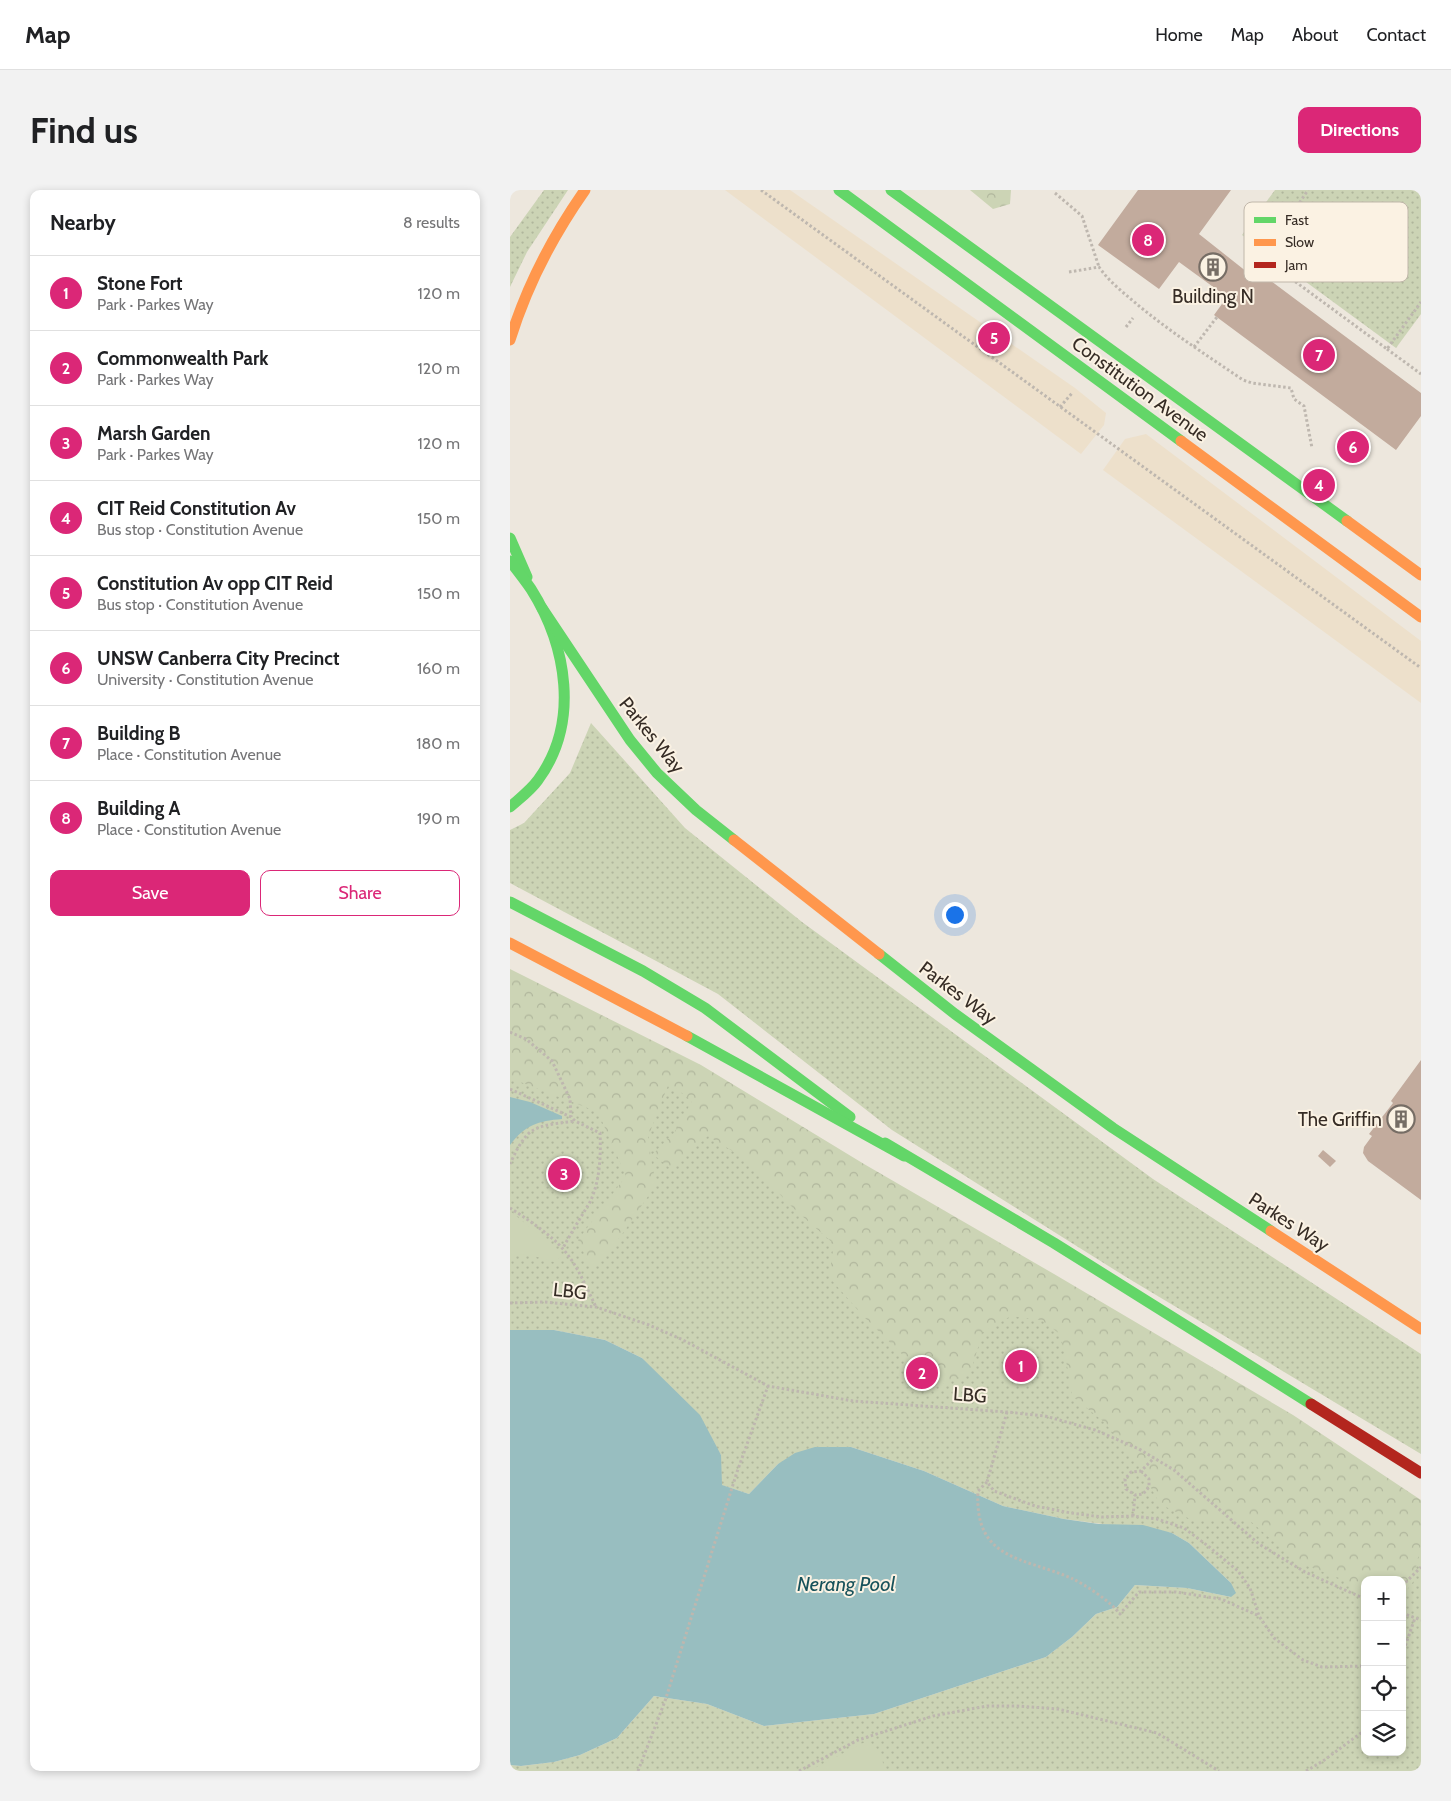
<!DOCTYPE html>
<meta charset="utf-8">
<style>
:root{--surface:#fff;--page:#f2f2f2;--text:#202124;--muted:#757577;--line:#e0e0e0;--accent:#db2777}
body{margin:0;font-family:Cabin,sans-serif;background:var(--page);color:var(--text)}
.controls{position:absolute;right:15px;bottom:15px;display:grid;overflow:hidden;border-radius:10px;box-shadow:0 2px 8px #0003}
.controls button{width:45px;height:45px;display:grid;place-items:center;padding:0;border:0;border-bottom:1px solid var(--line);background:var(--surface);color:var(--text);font:25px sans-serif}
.you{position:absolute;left:444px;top:724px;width:18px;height:18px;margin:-12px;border:4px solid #fff;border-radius:50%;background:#1a73e8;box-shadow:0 0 0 8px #1a73e833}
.badge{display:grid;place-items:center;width:32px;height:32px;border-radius:50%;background:var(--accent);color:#fff;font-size:16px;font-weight:700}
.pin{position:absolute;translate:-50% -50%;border:2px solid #fff;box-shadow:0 1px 5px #0006}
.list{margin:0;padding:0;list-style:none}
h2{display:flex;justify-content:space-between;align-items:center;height:65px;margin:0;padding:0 20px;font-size:21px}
h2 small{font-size:16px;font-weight:400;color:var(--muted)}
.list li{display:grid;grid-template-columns:32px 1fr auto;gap:15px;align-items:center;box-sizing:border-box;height:75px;padding:0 20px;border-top:1px solid var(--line)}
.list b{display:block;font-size:19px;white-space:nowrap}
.list p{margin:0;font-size:16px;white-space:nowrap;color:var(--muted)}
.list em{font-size:16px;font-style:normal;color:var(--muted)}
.actions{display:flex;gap:10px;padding:15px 20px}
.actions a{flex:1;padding:11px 0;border:1px solid var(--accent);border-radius:10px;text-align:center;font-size:18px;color:var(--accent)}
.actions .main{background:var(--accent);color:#fff}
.icon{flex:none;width:28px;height:28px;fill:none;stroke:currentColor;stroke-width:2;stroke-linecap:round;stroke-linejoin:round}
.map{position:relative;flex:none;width:911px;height:1581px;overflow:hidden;border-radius:10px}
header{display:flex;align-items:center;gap:30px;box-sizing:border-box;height:70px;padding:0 25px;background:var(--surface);border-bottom:1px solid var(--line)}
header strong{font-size:24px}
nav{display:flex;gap:28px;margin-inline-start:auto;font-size:18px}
.intro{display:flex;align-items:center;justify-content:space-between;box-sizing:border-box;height:120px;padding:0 30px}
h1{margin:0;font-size:35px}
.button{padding:12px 22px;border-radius:10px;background:var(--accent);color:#fff;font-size:18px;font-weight:700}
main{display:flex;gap:30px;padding:0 30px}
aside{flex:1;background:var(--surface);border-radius:10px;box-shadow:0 2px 8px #0003}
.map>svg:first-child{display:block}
.grass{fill:url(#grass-dots);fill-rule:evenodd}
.forest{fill:url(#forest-crowns)}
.garden{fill:#ccd4b5}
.plaza{fill:#ede0cb}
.water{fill:#98bec0}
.building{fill:#c2ab9d}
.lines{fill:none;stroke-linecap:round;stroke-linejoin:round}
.path{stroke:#beb7af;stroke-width:3;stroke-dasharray:2.5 2.5;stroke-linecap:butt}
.fast{stroke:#63d668;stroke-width:11}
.slow{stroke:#ff974d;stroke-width:11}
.jam{stroke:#b3261e;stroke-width:11}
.labels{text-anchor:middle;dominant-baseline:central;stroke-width:4;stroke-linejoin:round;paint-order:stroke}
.poi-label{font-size:19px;fill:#362c25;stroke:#fbf2e3}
.street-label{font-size:19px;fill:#362c25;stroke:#fbf2e3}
.water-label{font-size:20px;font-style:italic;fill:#17525b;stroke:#fbf2e3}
.key{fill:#fbf2e3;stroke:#c0b7aa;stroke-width:1}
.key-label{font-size:14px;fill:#362c25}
</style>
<header>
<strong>Map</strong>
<nav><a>Home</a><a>Map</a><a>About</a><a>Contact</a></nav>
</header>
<div class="intro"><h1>Find us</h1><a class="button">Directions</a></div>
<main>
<aside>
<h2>Nearby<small>8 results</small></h2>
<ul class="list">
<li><span class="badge">1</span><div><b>Stone Fort</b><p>Park · Parkes Way</p></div><em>120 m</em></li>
<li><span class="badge">2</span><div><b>Commonwealth Park</b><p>Park · Parkes Way</p></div><em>120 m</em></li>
<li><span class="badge">3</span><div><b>Marsh Garden</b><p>Park · Parkes Way</p></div><em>120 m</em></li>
<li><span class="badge">4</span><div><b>CIT Reid Constitution Av</b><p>Bus stop · Constitution Avenue</p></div><em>150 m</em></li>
<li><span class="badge">5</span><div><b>Constitution Av opp CIT Reid</b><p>Bus stop · Constitution Avenue</p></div><em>150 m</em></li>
<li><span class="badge">6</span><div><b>UNSW Canberra City Precinct</b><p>University · Constitution Avenue</p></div><em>160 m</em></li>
<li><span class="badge">7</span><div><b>Building B</b><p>Place · Constitution Avenue</p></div><em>180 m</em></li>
<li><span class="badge">8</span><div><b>Building A</b><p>Place · Constitution Avenue</p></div><em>190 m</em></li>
</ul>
<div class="actions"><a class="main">Save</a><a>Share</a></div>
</aside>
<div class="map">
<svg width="911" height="1581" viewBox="0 0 911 1581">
<defs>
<pattern id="grass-dots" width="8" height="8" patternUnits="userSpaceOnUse" patternTransform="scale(1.25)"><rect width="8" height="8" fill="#ccd4b5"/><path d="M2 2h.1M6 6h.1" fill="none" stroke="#b0b69c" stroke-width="1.8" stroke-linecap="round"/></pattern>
<pattern id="forest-crowns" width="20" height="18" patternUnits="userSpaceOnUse" patternTransform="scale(1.25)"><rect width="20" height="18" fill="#ccd4b5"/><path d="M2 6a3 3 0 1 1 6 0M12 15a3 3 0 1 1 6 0" fill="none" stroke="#b0b69c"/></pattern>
</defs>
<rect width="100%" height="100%" fill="#ede7dd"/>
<g class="grass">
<path d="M34 0H58L17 62 0 97V47Z"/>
<path d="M765 0H911V124L886 158 732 45Z"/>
<path d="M81 533 175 638 292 732 643 989 911 1164V1264L616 1087 382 940 208 804 0 693V640L14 633 60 583Z"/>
<path d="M0 791 911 1335V1581H0V1575L11 1576 44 1572 70 1565 107 1548 144 1506 197 1514 254 1536 364 1524 536 1467 562 1447 586 1424 607 1417 625 1395 677 1398 721 1407V1393L679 1353 662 1343 554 1329 493 1316 414 1281 341 1257 268 1274 239 1304 211 1295V1265L132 1168 95 1150 44 1140H0ZM855 1390H892V1562H855Z"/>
</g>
<g class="forest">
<path d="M460 0H501L500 14 483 19Z"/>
<path d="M0 779 191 875 354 974 544 1084 783 1225 911 1310V1353L903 1392 892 1406V1390H855V1408L837 1391 787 1372 738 1329H680L650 1314 625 1269 594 1232 562 1206 561 1194 550 1144 531 1130 501 1126 473 1142 460 1183 418 1200 396 1168 354 1127 319 1087 324 1054 283 1018 237 970 198 946 161 979 143 964 164 943 182 911 159 893 138 947 145 996 113 1043 82 1081 68 1050 116 986 88 922 0 888Z"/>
</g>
<g class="garden">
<path d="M0 1021 32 1047 51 1067 44 1072C30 1068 14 1061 0 1067Z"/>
<path d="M353 1553 363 1554 372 1566 374 1581H299Z"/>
</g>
<g class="plaza">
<path d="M215 0H280L565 198 596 223 594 235 571 264Z"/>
<path d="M636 244 911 451V513L593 280 615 249Z"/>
</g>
<g class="water">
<path d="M0 907 20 912 52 926V929C28 931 15 935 0 955Z"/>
<path d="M0 1140H44L95 1150 132 1168 190 1225 211 1265 212 1295 239 1304 268 1274 285 1263 305 1257H341L414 1281 493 1316 554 1329 589 1334 633 1335 662 1343 679 1353 721 1393 726 1403 721 1407 677 1398 625 1395 607 1417 586 1424 562 1447 536 1467 364 1524 254 1536 197 1514 144 1506 107 1548 70 1565 44 1572 11 1576 0 1575Z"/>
</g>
<g class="building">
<path d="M628 0H721L689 44 737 82 741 76 745 79 911 203V226L886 260 704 125 717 107 669 72 649 99 588 55Z"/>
<path d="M911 870V1010L858 971 853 963 854 957 862 946 859 944 883 913 881 911Z"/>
<path d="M813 960 826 971 820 977 808 966Z"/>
</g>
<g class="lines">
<g class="path">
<path d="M251 0 911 478"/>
<path d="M545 3 572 26 589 77"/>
<path d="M753 68 877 159 911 112"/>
<path d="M745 79 798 0"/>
<path d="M559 82 589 77C598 90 610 100 622 110 657 140 695 164 733 190L742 193 781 198 784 209 794 216 802 258"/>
<path d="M616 137 623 128"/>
<path d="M684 157 707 127"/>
<path d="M877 159 911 184"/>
<path d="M550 217 563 202"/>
<path d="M0 842 16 849 42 871 60 909 61 927"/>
<path d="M0 899 61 927 65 931 90 943C91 966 90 991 80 1012 71 1027 61 1043 53 1058"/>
<path d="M0 974C4 965 13 946 22 941 32 934 53 933 64 931"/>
<path d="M0 1018C17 1029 40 1044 53 1059 68 1076 76 1097 86 1117"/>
<path d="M0 1113 34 1112 86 1117 139 1135 173 1150 258 1196 343 1211 497 1222 535 1226 585 1240 629 1259 664 1280 749 1354 795 1382 855 1409"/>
<path d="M497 1222 477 1292 484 1301 525 1316 561 1323 592 1327 623 1326 647 1329 674 1338 698 1356 728 1381 740 1398 749 1426 764 1448 793 1470 812 1477 855 1476"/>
<path d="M631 1281 639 1289V1297L633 1304 625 1305 616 1299 615 1289 621 1282 631 1281 644 1268"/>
<path d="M477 1292 468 1301C464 1370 512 1367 561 1388 576 1395 600 1411 610 1424L629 1402H666L711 1409 749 1426"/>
<path d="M623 1326 625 1305"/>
<path d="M892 1396 911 1377"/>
<path d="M892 1423 911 1430"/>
<path d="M892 1465 905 1428"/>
<path d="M892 1490 894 1497 892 1502"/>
<path d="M128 1581 155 1511 227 1282 258 1196"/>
<path d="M289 1581 348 1550 423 1526 477 1516H507L548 1519 647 1543 709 1581"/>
<path d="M796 1581 813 1571 855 1540"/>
</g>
<g class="fast">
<path d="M329 0 671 251"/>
<path d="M381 0 837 331"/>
<path d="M0 348 17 387"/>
<path d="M0 371C7 380 14 389 21 399 57 456 70 533 28 590 21 600 9 609 0 617"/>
<path d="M32 418 120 550 147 583 186 620 224 650"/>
<path d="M0 712 133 781 195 818 340 927"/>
<path d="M369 764 445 824 603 938 761 1041"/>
<path d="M177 846 394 966"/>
<path d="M375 953 544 1053 801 1214"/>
</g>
<g class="slow">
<path d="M0 150C17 95 42 47 75 0"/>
<path d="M671 251 911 427"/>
<path d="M837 331 911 385"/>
<path d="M224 650 369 764"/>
<path d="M0 753 177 846"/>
<path d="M761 1041 911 1139"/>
</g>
<path class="jam" d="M801 1214 911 1283"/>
</g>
<defs>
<g id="building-ring" transform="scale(1.4375)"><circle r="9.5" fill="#fbf2e3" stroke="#766d65" stroke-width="1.5"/><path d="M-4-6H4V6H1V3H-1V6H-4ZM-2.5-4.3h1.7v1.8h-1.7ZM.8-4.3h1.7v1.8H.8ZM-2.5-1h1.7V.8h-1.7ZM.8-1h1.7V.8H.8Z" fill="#766d65"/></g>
</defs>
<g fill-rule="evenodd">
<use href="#building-ring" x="703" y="77"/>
<use href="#building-ring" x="891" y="929"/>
</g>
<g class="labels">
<g class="poi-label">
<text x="703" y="106">Building N</text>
<text x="872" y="929" text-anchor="end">The Griffin</text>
</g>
<g class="street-label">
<text transform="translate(630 199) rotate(36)">Constitution Avenue</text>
<text transform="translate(142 545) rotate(51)">Parkes Way</text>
<text transform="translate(448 803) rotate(37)">Parkes Way</text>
<text transform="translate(779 1032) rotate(33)">Parkes Way</text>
<text transform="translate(60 1101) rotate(6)">LBG</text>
<text transform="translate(460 1205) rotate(4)">LBG</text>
</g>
<g class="water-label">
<text x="336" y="1394">Nerang Pool</text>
</g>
</g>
<rect x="734" y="12" width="164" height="80" rx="8" class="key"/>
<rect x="744" y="27" width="22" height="6" fill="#63d668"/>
<rect x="744" y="49" width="22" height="7" fill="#ff974d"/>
<rect x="744" y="72" width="22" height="6" fill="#b3261e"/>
<g class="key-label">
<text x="775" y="35">Fast</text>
<text x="775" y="57">Slow</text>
<text x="775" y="80">Jam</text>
</g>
</svg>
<div class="controls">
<button>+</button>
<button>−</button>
<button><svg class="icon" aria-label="locate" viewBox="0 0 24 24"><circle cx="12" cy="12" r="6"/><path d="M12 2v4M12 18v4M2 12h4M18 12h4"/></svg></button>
<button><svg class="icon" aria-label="layers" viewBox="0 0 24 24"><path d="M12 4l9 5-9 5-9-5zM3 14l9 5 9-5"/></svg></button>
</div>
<div class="you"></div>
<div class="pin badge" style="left:511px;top:1176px">1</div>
<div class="pin badge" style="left:412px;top:1183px">2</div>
<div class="pin badge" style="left:54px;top:984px">3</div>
<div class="pin badge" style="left:809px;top:295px">4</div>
<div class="pin badge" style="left:484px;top:148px">5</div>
<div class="pin badge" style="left:843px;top:257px">6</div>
<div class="pin badge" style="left:809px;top:165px">7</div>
<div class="pin badge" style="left:638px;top:50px">8</div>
</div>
</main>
